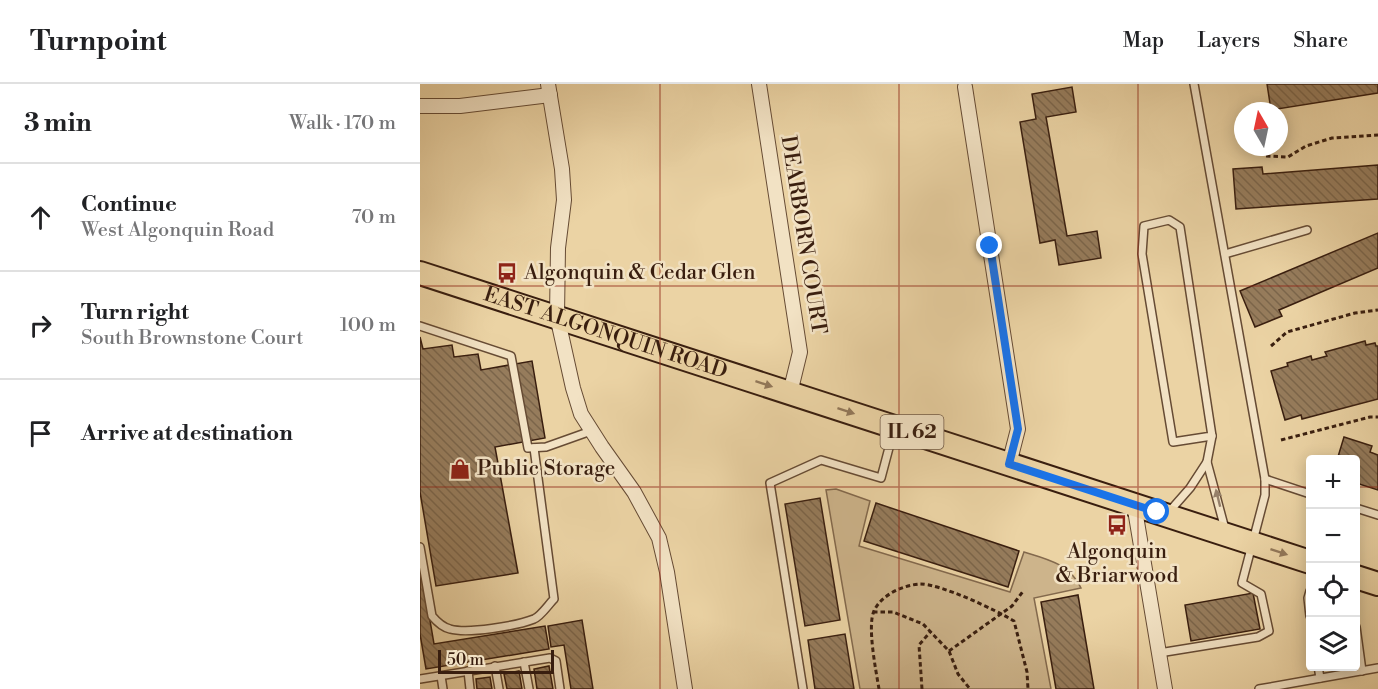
<!DOCTYPE html>
<meta charset="utf-8">
<style>
:root{--surface:#fff;--page:#f6f6f6;--text:#202124;--muted:#757577;--line:#e0e0e0}
body{margin:0;font-family:"Libre Bodoni",serif;background:var(--page);color:var(--text)}
.controls{position:absolute;right:18px;bottom:18px;display:grid;overflow:hidden;border-radius:6px;box-shadow:0 3px 15px #0003}
.controls button{width:54px;height:54px;display:grid;place-items:center;padding:0;border:0;border-bottom:2px solid var(--line);background:var(--surface);color:var(--text);font:30px sans-serif}
.compass{position:absolute;left:814px;top:18px;width:54px;height:54px;border-radius:50%;background:var(--surface);box-shadow:0 3px 15px #0003;rotate:351deg}
.scale{position:absolute;left:18px;bottom:15px;width:116px;box-sizing:border-box;padding-left:6px;border:3px solid #391e0f;border-top:0;font-size:16px;line-height:21px;white-space:nowrap;color:#391e0f;-webkit-text-stroke:4px #f2e2c4;paint-order:stroke}
.stop{position:absolute;width:18px;height:18px;margin:-14px;border:4px solid #1a73e8;border-radius:50%;background:#fff}
.stop.end{background:#1a73e8;border-color:#fff;box-shadow:0 2px 6px #0008}
.list{margin:0;padding:0;list-style:none}
h2{display:flex;justify-content:space-between;align-items:center;height:78px;margin:0;padding:0 24px;font-size:26px}
h2 small{font-size:20px;font-weight:400;color:var(--muted)}
.list li{display:grid;grid-template-columns:39px 1fr auto;gap:18px;align-items:center;box-sizing:border-box;height:108px;padding:0 24px;border-top:2px solid var(--line)}
.list b{display:block;font-size:22px;white-space:nowrap}
.list p{margin:0;font-size:20px;white-space:nowrap;color:var(--muted)}
.list em{font-size:20px;font-style:normal;color:var(--muted)}
.icon{flex:none;width:33px;height:33px;fill:none;stroke:currentColor;stroke-width:2;stroke-linecap:round;stroke-linejoin:round}
.map{position:relative;flex:none;width:958px;height:605px;overflow:hidden}
header{display:flex;align-items:center;gap:36px;box-sizing:border-box;height:84px;padding:0 30px;background:var(--surface);border-bottom:2px solid var(--line)}
header strong{font-size:28px}
nav{display:flex;gap:33px;margin-inline-start:auto;font-size:21px}
main{display:flex}
aside{flex:1;background:var(--surface)}
.map>svg:first-child{display:block}
.green{fill:#cdb48b;stroke:#83694d;stroke-width:1.5}
.building{fill:url(#building-back-hatch);stroke:#391e0f;stroke-width:1.5}
.lines{fill:none;stroke-linecap:round;stroke-linejoin:round}
.lane-casing{stroke:#664b34;stroke-width:10}
.street-casing{stroke:#664b34;stroke-width:16}
.primary-casing{stroke:#391e0f;stroke-width:26}
.path{stroke:#391e0f;stroke-width:3;stroke-dasharray:4.5 3;stroke-linecap:butt}
.lane{stroke:#f2e2c4;stroke-width:7}
.street{stroke:#f2e2c4;stroke-width:14}
.primary{stroke:#ebd3a4;stroke-width:22}
.oneway{fill:#92785a}
.oneway2{fill:#96806a}
.route{stroke:#1a73e8;stroke-width:8}
.grid{fill:none;stroke:#8f2418;stroke-width:1.5;stroke-opacity:0.55}
.labels{text-anchor:middle;dominant-baseline:central;stroke-width:5;stroke-linejoin:round;paint-order:stroke}
.shield{fill:#f2e2c4;stroke:#705945;stroke-width:1.5}
.shield-label{font-size:20px;font-weight:bold;fill:#391e0f}
.street-label{font-size:21px;fill:#391e0f;stroke:#f2e2c4}
.poi-label{font-size:21px;fill:#391e0f;stroke:#f2e2c4;text-anchor:start}
</style>
<header>
<strong>Turnpoint</strong>
<nav><a>Map</a><a>Layers</a><a>Share</a></nav>
</header>
<main>
<aside>
<h2>3 min<small>Walk · 170 m</small></h2>
<ul class="list">
<li><svg class="icon" aria-label="ahead" viewBox="0 0 24 24"><path d="M12 20V5M6 11l6-6 6 6"/></svg><div><b>Continue</b><p>West Algonquin Road</p></div><em>70 m</em></li>
<li><svg class="icon" aria-label="right" viewBox="0 0 24 24"><path d="M7 20v-9h11M14 6l5 5-5 5"/></svg><div><b>Turn right</b><p>South Brownstone Court</p></div><em>100 m</em></li>
<li><svg class="icon" aria-label="arrive" viewBox="0 0 24 24"><path d="M6 21V4h12l-3 4 3 4H6"/></svg><div><b>Arrive at destination</b></div></li>
</ul>
</aside>
<div class="map">
<svg width="958" height="605" viewBox="0 0 958 605">
<defs>
<pattern id="building-back-hatch" width="6" height="6" patternUnits="userSpaceOnUse" patternTransform="scale(1.5)"><rect width="6" height="6" fill="#967c5c"/><path d="M-1 5l2 2M0 0l6 6M5-1l2 2" fill="none" stroke="#7b654a"/></pattern>
</defs>
<rect width="100%" height="100%" fill="#ebd3a4"/>
<filter id="stains"><feTurbulence type="fractalNoise" baseFrequency=".00333" numOctaves="4"/><feColorMatrix values="0 0 0 0 .2 0 0 0 0 .09 0 0 0 0 .02 0 0 0 .5 -.17"/></filter>
<radialGradient id="worn" r=".72"><stop offset=".6" stop-color="#630" stop-opacity="0"/><stop offset="1" stop-color="#630" stop-opacity=".3"/></radialGradient>
<path class="green" d="M416 405 450 417 439 462 590 508 604 468C627 475 650 480 661 504L614 514 631 605H440L406 406Z"/>
<g class="building">
<path d="M847 0H958V9L851 26Z"/>
<path d="M652 3 656 28 626 33 647 152 677 147 681 174 639 181 635 156 620 159 600 38 616 35 612 10Z"/>
<path d="M958 81V115L816 125 813 85 842 83 843 90Z"/>
<path d="M958 149V184L859 226 862 232 835 243 820 207Z"/>
<path d="M0 253 3 265 32 261 34 273 58 270 61 286 112 277 125 354 75 363 98 489 16 502 0 408Z"/>
<path d="M945 257 946 261 955 259 956 262H958V315L882 335 881 331 865 336 851 287 868 282 867 279 891 272 892 276 907 272 905 268Z"/>
<path d="M924 353 952 362 950 368 958 371V406L936 399V376H917Z"/>
<path d="M400 414 420 536 385 542 365 420Z"/>
<path d="M456 419 599 467 588 503 444 457Z"/>
<path d="M0 478 14 560 125 542 129 565 6 585 0 550Z"/>
<path d="M833 509 840 545 771 557 765 521Z"/>
<path d="M658 511 674 605H636L621 518Z"/>
<path d="M162 536 173 605H151L144 561 131 563 128 542Z"/>
<path d="M425 550 434 605H395L388 556Z"/>
<path d="M129 582 133 605H117L114 585Z"/>
<path d="M99 587 102 605H87L84 590Z"/>
<path d="M70 593 72 605H57L56 595Z"/>
</g>
<g class="lines">
<g class="lane-casing">
<g id="lane">
<path d="M749 136 760 143 792 352 753 358 722 170 724 142Z"/>
<path d="M805 170 887 146"/>
<path d="M0 242 91 272 108 364 126 363 171 347"/>
<path d="M787 378 805 445"/>
<path d="M845 395 890 410"/>
<path d="M936 424 958 431"/>
<path d="M748 429 770 404 787 378 792 352"/>
<path d="M0 463 12 532C17 538 22 543 30 545 48 550 96 542 114 535 121 532 128 521 134 515L114 364"/>
<path d="M890 507 888 514 890 532"/>
<path d="M936 543 942 587"/>
<path d="M739 569 838 553 849 547 841 510 822 499 845 411V395L774 0"/>
<path d="M104 578 109 605"/>
<path d="M75 582 79 605"/>
<path d="M898 582 900 594"/>
<path d="M48 587 50 605"/>
<path d="M21 592 23 605"/>
<path d="M0 595 130 574 136 577 140 605"/>
<path d="M383 605 350 399 401 376 461 394 474 345"/>
<path d="M839 605 958 584"/>
</g>
</g>
<g class="street-casing">
<g id="street">
<path d="M128 0 142 85 144 116 138 164 137 232 153 304 161 330 182 363 214 408 239 454 247 488 265 605"/>
<path d="M339 0 380 268 370 309"/>
<path d="M545 3 598 345 589 380"/>
<path d="M0 22H40L130 11"/>
<path d="M714 420 745 605"/>
</g>
</g>
<g class="primary-casing">
<g id="primary">
<path id="s1" d="M0 189 890 478"/>
<path d="M936 493 958 500"/>
</g>
</g>
<g class="path">
<path d="M846 72 868 73 886 62 912 54 958 51"/>
<path d="M851 262 867 248 935 229 958 226"/>
<path d="M861 356 950 333H958"/>
<path d="M453 528H473L503 540 529 567 538 590 550 605"/>
<path d="M529 567 592 522 604 506"/>
<path d="M459 605C456 587 447 542 454 527 461 511 483 501 500 500 521 500 576 526 594 537L607 588 608 605"/>
<path d="M502 605 499 561 511 547"/>
</g>
<use href="#lane" class="lane"/>
<use href="#street" class="street"/>
<use href="#primary" class="primary"/>
</g>
<defs><path id="oneway-solid" d="M-6-.8H1V-3.2L6.5 0L1 3.2V.8H-6Z" transform="scale(1.5)"/></defs>
<g class="oneway">
<use href="#oneway-solid" transform="translate(344 300) rotate(18)"/>
<use href="#oneway-solid" transform="translate(426 327) rotate(18)"/>
<use href="#oneway-solid" transform="translate(859 468) rotate(18)"/>
</g>
<use class="oneway2" href="#oneway-solid" transform="translate(798 414) rotate(-104)"/>
<g class="lines">
<path class="route" d="M570 162 598 345 589 380 737 428"/>
</g>
<path class="grid" d="M240 0V605M479 0V605M718 0V605M0 202H958M0 403H890M936 403H958"/>
<defs>
<g id="bus-bare" transform="scale(1.62)"><path d="M-5-6H5V4H4V6H2V4H-2V6H-4V4H-5ZM-3.5-4V0h7V-4ZM-3.5 1.2v1.5H-2V1.2ZM2 1.2v1.5H3.5V1.2Z" fill="#8f2418" stroke="#f2e2c4" stroke-width="2.5" paint-order="stroke"/></g>
<g id="shop-bare" transform="scale(1.62)"><path d="M-5-2.5h2.3a2.7 3.5 0 0 1 5.4 0H5L5.5 6h-11ZM-1.5-2.5h3a1.5 2.3 0 0 0-3 0Z" fill="#8f2418" stroke="#f2e2c4" stroke-width="2.5" paint-order="stroke"/></g>
</defs>
<g fill-rule="evenodd">
<use href="#bus-bare" x="87" y="189"/>
<use href="#shop-bare" x="40" y="385"/>
<use href="#bus-bare" x="697" y="441"/>
</g>
<g class="labels">
<rect class="shield" x="460.5" y="331" width="63" height="34" rx="4.5"/>
<g class="shield-label">
<text x="492" y="348">IL 62</text>
</g>
<g class="street-label">
<text transform="translate(383 151) rotate(81)">DEARBORN COURT</text>
<text stroke="none"><textPath href="#s1" startOffset="195">EAST ALGONQUIN ROAD</textPath></text>
</g>
<g class="poi-label">
<text x="104" y="189">Algonquin &amp; Cedar Glen</text>
<text x="57" y="385">Public Storage</text>
<text x="697" y="468" text-anchor="middle">Algonquin<tspan x="697" dy="24">&amp; Briarwood</tspan></text>
</g>
</g>
<rect width="100%" height="100%" filter="url(#stains)"/>
<rect width="100%" height="100%" fill="url(#worn)"/>
</svg>
<div class="controls">
<button>+</button>
<button>−</button>
<button><svg class="icon" aria-label="locate" viewBox="0 0 24 24"><circle cx="12" cy="12" r="6"/><path d="M12 2v4M12 18v4M2 12h4M18 12h4"/></svg></button>
<button><svg class="icon" aria-label="layers" viewBox="0 0 24 24"><path d="M12 4l9 5-9 5-9-5zM3 14l9 5 9-5"/></svg></button>
</div>
<svg class="compass" viewBox="-18 -18 36 36"><path d="M0-13l5 13h-10z" fill="#e53935"/><path d="M0 13l5-13h-10z" fill="#757577"/></svg>
<div class="scale">50 m</div>
<div class="stop" style="left:737px;top:428px"></div>
<div class="stop end" style="left:570px;top:162px"></div>
</div>
</main>
